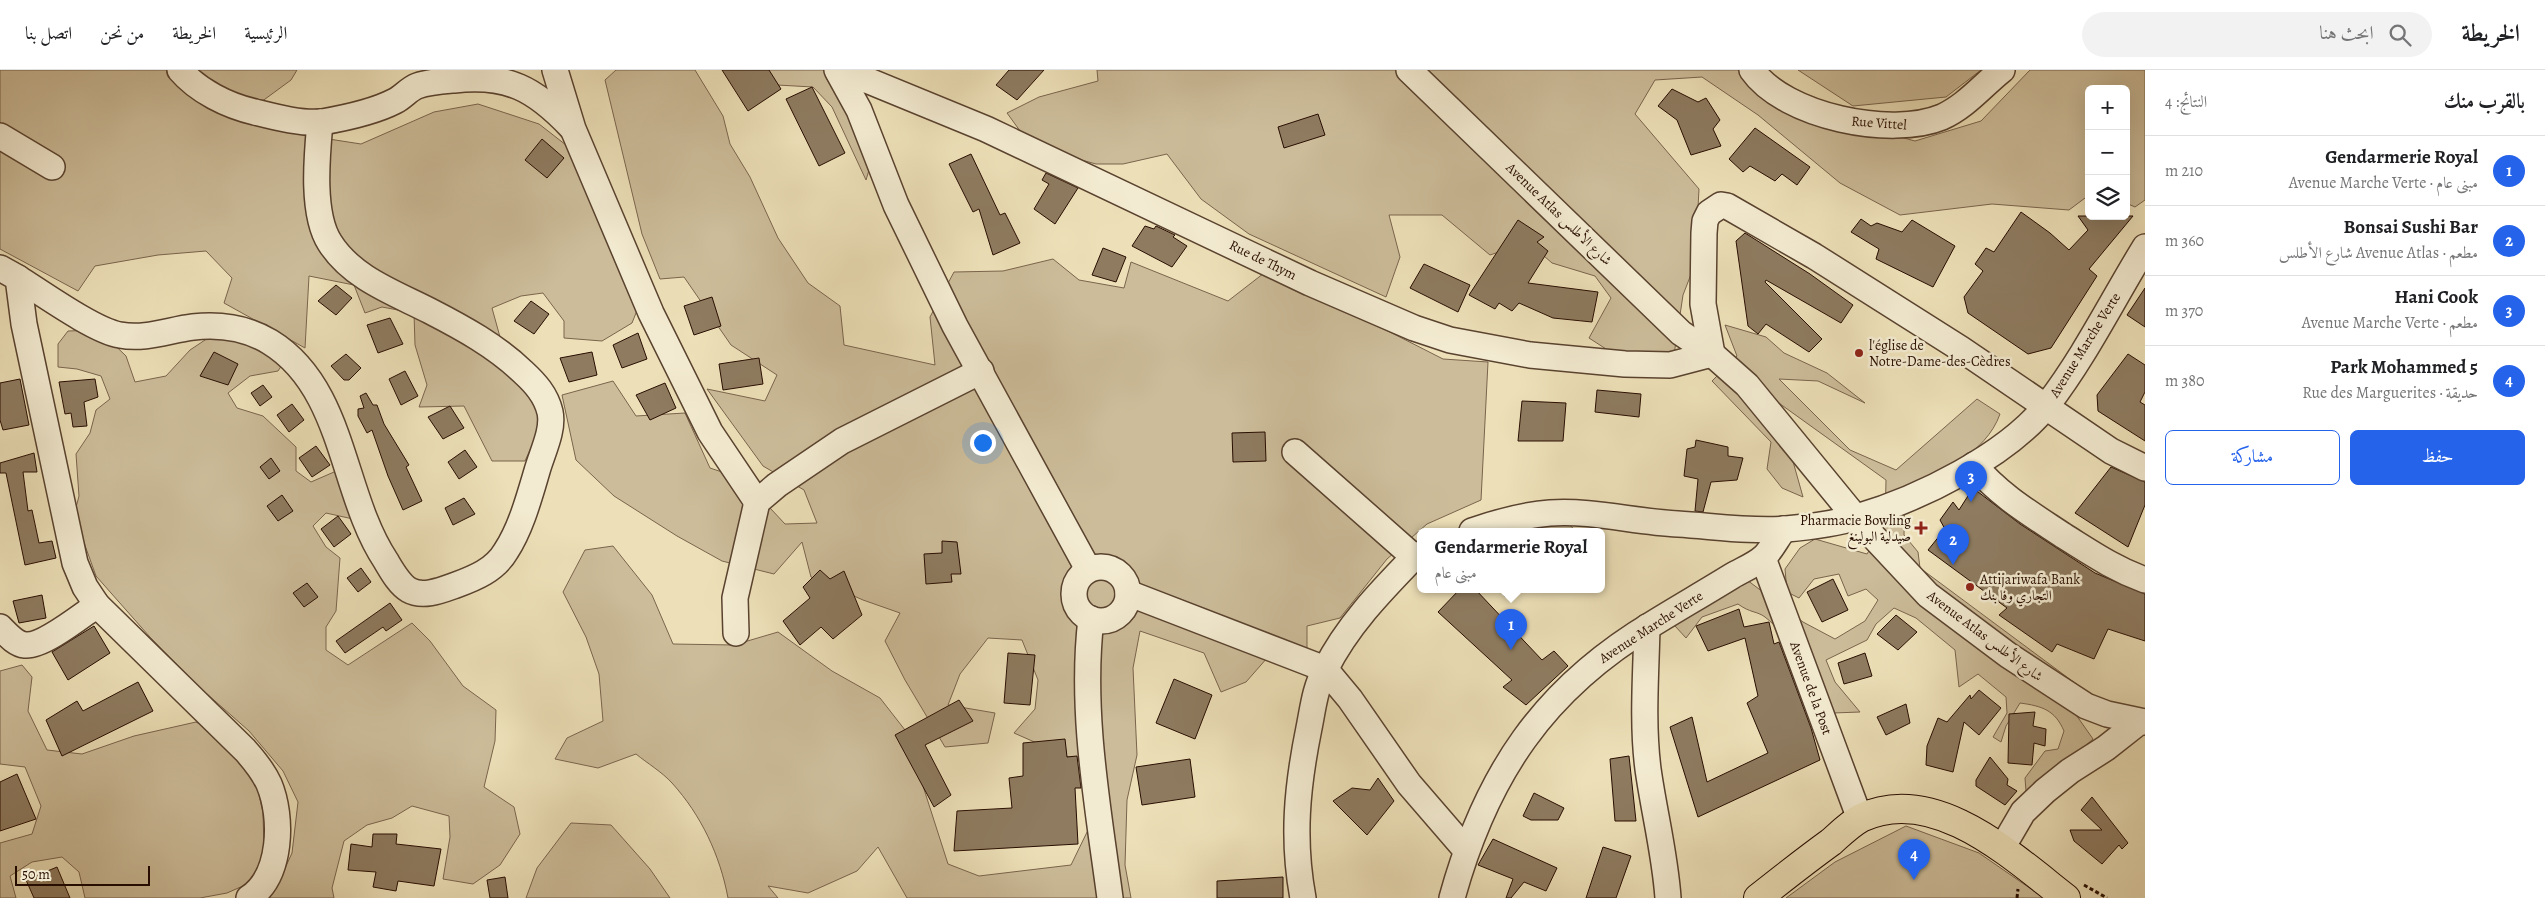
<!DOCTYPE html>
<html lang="ar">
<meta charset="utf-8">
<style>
:root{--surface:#fff;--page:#f2f2f2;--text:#202124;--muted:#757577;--line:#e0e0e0;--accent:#2563eb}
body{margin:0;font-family:Alegreya,Amiri,serif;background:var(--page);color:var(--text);direction:rtl}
.controls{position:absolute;right:15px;top:15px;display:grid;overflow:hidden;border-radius:8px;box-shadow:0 5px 20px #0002}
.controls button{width:45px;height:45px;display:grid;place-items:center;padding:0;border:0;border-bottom:1px solid var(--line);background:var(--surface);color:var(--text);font:25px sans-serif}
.scale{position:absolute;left:15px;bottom:12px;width:135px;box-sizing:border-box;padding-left:5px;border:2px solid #280d01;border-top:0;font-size:14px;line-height:18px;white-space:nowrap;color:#280d01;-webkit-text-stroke:4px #f3ebd1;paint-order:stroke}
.you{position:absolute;left:982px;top:372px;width:18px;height:18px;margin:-12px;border:4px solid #fff;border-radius:50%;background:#1a73e8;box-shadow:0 0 0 8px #1a73e833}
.badge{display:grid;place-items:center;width:32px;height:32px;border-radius:50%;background:var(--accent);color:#fff;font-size:16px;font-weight:700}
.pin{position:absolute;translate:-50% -41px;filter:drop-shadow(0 1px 2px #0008)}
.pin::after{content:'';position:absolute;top:26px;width:18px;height:15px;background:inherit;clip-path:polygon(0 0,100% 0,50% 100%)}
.popup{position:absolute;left:1417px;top:458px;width:188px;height:65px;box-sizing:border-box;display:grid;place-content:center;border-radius:8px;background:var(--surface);filter:drop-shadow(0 1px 4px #0005);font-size:16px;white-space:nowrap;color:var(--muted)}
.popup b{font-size:19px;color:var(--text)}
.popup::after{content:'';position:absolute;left:50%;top:100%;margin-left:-10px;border:10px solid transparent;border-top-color:var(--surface)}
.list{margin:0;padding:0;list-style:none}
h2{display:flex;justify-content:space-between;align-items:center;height:65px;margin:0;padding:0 20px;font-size:21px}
h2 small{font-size:16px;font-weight:400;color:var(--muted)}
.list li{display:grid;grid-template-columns:32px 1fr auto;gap:15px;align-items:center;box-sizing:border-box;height:70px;padding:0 20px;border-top:1px solid var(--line)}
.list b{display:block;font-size:19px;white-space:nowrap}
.list p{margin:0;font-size:16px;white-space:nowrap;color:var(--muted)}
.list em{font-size:16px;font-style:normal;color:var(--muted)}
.actions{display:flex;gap:10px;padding:15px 20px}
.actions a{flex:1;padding:11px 0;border:1px solid var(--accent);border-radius:8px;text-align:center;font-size:18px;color:var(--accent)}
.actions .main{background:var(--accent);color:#fff}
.icon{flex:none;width:28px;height:28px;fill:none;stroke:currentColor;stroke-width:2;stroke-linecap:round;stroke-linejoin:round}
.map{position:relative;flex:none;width:2145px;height:828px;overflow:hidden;direction:ltr}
header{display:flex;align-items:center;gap:30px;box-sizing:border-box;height:70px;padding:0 25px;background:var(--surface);border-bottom:1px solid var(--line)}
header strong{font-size:24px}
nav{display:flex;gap:28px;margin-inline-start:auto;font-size:18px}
.search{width:350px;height:45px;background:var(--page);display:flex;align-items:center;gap:12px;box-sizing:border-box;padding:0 18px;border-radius:28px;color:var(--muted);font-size:19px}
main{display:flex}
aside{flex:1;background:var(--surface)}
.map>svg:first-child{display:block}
.green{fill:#ccbc99;stroke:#7a644d}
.building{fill:#8e7b60;stroke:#280d01}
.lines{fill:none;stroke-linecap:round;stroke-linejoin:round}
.minor-casing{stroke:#59422f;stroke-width:28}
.major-casing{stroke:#280d01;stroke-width:30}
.path{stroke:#280d01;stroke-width:3;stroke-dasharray:4 2.5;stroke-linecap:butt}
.minor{stroke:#f3ebd1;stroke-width:25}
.major{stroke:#ede0b8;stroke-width:28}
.poi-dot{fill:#8f2418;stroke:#f3ebd1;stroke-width:2}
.labels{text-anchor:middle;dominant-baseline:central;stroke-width:5;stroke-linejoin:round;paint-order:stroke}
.street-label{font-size:14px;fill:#280d01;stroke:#f3ebd1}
.poi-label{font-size:14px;fill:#280d01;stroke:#f3ebd1;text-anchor:start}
</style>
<header>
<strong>الخريطة</strong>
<div class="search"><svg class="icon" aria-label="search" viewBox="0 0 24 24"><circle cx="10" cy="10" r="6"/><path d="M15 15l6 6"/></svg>ابحث هنا</div>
<nav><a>الرئيسية</a><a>الخريطة</a><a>من نحن</a><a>اتصل بنا</a></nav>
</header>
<main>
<aside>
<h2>بالقرب منك<small>النتائج: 4</small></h2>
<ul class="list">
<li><span class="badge">1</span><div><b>Gendarmerie Royal</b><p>مبنى عام · Avenue Marche Verte</p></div><em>210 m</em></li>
<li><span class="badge">2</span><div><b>Bonsai Sushi Bar</b><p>مطعم · Avenue Atlas شارع الأطلس</p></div><em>360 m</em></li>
<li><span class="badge">3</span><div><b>Hani Cook</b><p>مطعم · Avenue Marche Verte</p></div><em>370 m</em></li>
<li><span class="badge">4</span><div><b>Park Mohammed 5</b><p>حديقة · Rue des Marguerites</p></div><em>380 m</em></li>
</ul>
<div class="actions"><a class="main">حفظ</a><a>مشاركة</a></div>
</aside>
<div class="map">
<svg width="2145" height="828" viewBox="0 0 2145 828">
<rect width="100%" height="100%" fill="#ede0b8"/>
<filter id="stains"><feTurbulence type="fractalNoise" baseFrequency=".004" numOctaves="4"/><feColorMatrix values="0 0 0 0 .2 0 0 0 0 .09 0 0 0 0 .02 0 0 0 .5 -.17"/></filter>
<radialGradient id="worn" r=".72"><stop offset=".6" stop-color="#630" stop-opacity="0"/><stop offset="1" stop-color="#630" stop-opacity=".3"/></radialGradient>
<g class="green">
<path d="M0 0H297L291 10 242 46 303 65 361 74 434 42 478 34 539 54 575 82 638 238 632 253 602 271 564 268V251L543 223 521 226 492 238 500 267 544 331 540 358 525 391H492L464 336 419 337 427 315 415 275 414 243 382 237 365 243 354 215 309 206 305 278 224 233 232 208 206 181 158 185 95 196 78 221 0 179Z"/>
<path d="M616 0H695L723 46 730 74 750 107 778 168 808 213 840 236 844 275 935 295 930 247 954 202 1003 201 1053 189 1079 210 1124 218 1131 192 1228 231 1268 200 1443 289 1488 292 1481 430 1427 454 1387 489 1340 548 1307 556V578L1268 587 1246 612 1221 622 1204 583 1140 561 1133 598 1137 685 1127 730 1125 795 1131 828H907L878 777 857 801 808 823 768 816 778 828H728C720 785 701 745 672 713 662 702 647 693 636 684L598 698 555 689 567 668 603 651 599 604 586 567 563 522 585 480 613 476 652 525 673 574 734 575 778 562 832 601 880 628 905 660 948 794 979 806 1071 795 1090 756 1082 693 1014 663 1035 639 1038 610 1022 570 988 568 960 604 948 635 995 643 988 673 945 677 905 610 885 571 900 543 863 530 811 507 802 472 774 504 722 491 677 466 614 426 576 390 562 325 613 311 636 346 685 343 710 398 743 409 785 454 817 453 804 420 763 396 707 319 765 331 777 305 731 275 684 207 660 209 642 164 605 10Z"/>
<path d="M766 0H838L873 87 866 110 832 37 813 17 777 15Z"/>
<path d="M1097 0H1747L1795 38 1915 71 1981 51 2030 0H2145V130L2135 137 2126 133V19H2089V125L2069 140 1992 134 1900 145 1840 113 1758 45 1702 7 1655 10 1635 44 1699 119 1695 194 1683 225 1674 285 1620 288 1589 268 1611 228 1595 206 1552 193 1528 172 1490 185 1442 145H1389L1400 187 1386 227 1249 164 1201 129 1167 84 1123 94H1096L1031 76 1007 43 1039 27 1098 11Z"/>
<path d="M1798 0H1981L1946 27 1853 36Z"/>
<path d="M1725 255 1766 267 1784 283 1827 303 1865 333 1818 311 1779 309 1850 380 1896 400 1977 329 2000 344C1986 384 1939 403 1905 422L1904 465 1918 482 1920 498 2083 619 2072 639 2093 669 2056 702 2026 721 2025 708 2045 681 2058 679 2064 661C2055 640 2042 636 2020 633L2006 656 2001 672 1993 667 2007 643 2006 627 1978 604 1959 617 1955 580 1916 548 1894 538 1876 554 1867 570 1826 590 1835 612 1860 642 1833 643C1817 618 1787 563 1765 547 1757 541 1750 543 1738 534L1702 547 1686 568 1675 556 1688 543 1747 510 1803 552 1835 569 1865 551 1878 530 1866 519 1848 526 1839 504 1814 509 1799 528 1787 522 1785 499 1800 478 1815 469 1867 484 1885 454 1886 410 1776 331 1803 427 1782 418 1767 399 1771 372 1712 311 1737 286Z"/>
<path d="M99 260 126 286 135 312 166 306 190 280 220 260 286 289 278 301 250 306 228 323 237 338 263 346 296 377V401L311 412 334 402 351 420 353 449 326 443 313 456 326 477 340 488 336 541 326 557V580L348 595 412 553 430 571 463 616 496 640 495 671 484 717 514 737 520 764 500 795 473 814 443 809 450 767 449 746 412 736 392 748 367 755 344 771 332 818 334 828H265L276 818 292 783 298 732 283 701 249 661 198 616 149 566 96 506 74 445 79 426 76 384 90 363 96 340 110 329 101 306 77 299 58 297V274L68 261Z"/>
<path d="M1563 449 1576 461H1533L1534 460Z"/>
<path d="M1500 519H1528L1505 527Z"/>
<path d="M22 595 32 607 28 641 47 680 82 684 134 666 196 652 227 669 255 706 263 743 264 780 252 812 227 823 200 828H85L79 802 62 787 32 792 10 806 16 828H0V773L32 764 41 736 25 697 0 694V601Z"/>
<path d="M571 753 611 755 650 799 670 828H526L537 798Z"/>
<path d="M1906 756 1979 783 2044 828H1786L1835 792Z"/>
</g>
<g class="building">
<path d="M722 0H769L781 19 748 41Z"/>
<path d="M1009 0H1044L1017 30 996 15Z"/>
<path d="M812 17 845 83 819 96 786 29Z"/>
<path d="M1672 19 1698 32 1706 28 1720 50 1713 59 1721 76 1691 85 1677 50 1658 36Z"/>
<path d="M1318 44 1325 65 1284 78 1278 57Z"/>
<path d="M1755 58 1810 97 1797 115 1782 104 1775 111 1750 96 1743 102 1729 89Z"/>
<path d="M542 69 564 88 547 108 525 90Z"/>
<path d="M971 84 1000 145 1005 143 1020 173 993 185 979 139 973 142 949 94Z"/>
<path d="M1046 103 1078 118 1055 154 1034 139 1049 114 1042 110Z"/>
<path d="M2021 142 2050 163 2069 180 2088 160 2078 146H2133L2089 199 2097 206 2051 278 2028 284 1968 243 1964 227 1983 201 1975 194 1986 178 1994 182Z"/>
<path d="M1861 149 1871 156 1877 153 1902 162 1912 150 1955 176 1933 217 1876 189 1879 179 1851 162Z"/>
<path d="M1518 150 1544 167 1537 172 1548 181 1528 213 1598 222 1592 252 1553 248 1519 233 1512 241 1499 233 1495 239 1469 225Z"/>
<path d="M1145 156 1154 159 1156 156 1175 165 1173 167 1187 176 1172 197 1132 176Z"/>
<path d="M1745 163 1810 204 1853 235 1841 253 1766 210 1765 212 1822 269 1809 282 1766 254 1758 264 1748 256 1736 171Z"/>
<path d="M1103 178 1126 187 1116 212 1092 205Z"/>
<path d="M1424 194 1470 215 1458 242 1410 218Z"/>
<path d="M336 215 352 228 336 245 318 231Z"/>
<path d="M2145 218V257L2127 245Z"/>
<path d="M712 227 721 256 694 265 684 236Z"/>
<path d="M531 231 549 244 534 264 514 251Z"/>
<path d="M390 248 403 274 378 283 367 255Z"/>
<path d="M638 263 647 289 622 298 613 275Z"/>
<path d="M214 282 238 294 228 315 200 306Z"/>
<path d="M592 282 597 305 569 312 560 288Z"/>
<path d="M346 284 361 298 349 310H344L331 296Z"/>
<path d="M2128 284 2145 295V322L2140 332 2145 335V371L2098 341 2097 325Z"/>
<path d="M759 288 763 314 723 320 719 294Z"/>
<path d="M405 301 418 326 401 335 389 309Z"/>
<path d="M20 309 29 355 3 360 0 350V313Z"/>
<path d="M95 309 98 327 84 332 87 356 73 357 71 343 65 344 59 312Z"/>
<path d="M665 313 676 338 650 350 636 325Z"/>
<path d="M263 315 272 327 260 336 251 323Z"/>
<path d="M1597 320 1641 324 1639 347 1595 342Z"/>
<path d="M366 323 373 335H377L384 354 409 395 406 397 422 431 403 440 388 406 372 360 367 363 358 346V339L364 338 360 326Z"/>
<path d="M1522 331 1566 333 1563 371H1518Z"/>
<path d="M292 334 304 350 289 362 277 345Z"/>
<path d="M450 336 464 358 443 369 428 347Z"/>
<path d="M1265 362 1266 391 1233 392 1232 363Z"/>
<path d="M1696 370 1728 377V386L1743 388 1737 410 1711 412 1703 442 1695 441 1698 409 1684 406 1687 379 1695 377Z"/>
<path d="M316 376 330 395 312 407 299 388Z"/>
<path d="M465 380 477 397 459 409 448 392Z"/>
<path d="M34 383 37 402H23L28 441 32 440 39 473 52 471 56 488 25 495 6 403H0V393Z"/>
<path d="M271 388 280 401 269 409 260 397Z"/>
<path d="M2111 397 2145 412V435L2128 477 2075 443Z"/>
<path d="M1973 418 2020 454 2095 503 2145 524V571L2108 559 2094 589 2057 574 2052 582 1999 545 2007 538 1928 480 1945 459 1940 450 1953 432 1959 440Z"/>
<path d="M282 425 293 441 278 451 267 436Z"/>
<path d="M464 428 475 444 453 455 445 438Z"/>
<path d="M338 446 351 464 334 477 321 459Z"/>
<path d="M942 471 957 472 961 504H951L952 512 926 514 924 484 942 483Z"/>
<path d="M361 498 371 512 358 522 347 508Z"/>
<path d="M820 500 830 509 844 501 862 545 833 569 821 557 800 575 783 551 810 528 803 517Z"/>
<path d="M1833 509 1848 540 1822 552 1807 522Z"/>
<path d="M307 513 318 527 304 537 293 523Z"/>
<path d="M1460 519H1475L1542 590 1554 581 1568 596 1526 635 1503 617 1512 610 1438 542Z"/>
<path d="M42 525 46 548 19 553 13 531Z"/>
<path d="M390 533 402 550 386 561 383 557 345 583 336 571Z"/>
<path d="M1739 539 1744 557 1769 552 1774 574 1779 572 1811 658 1820 690 1698 747 1670 657 1692 647 1707 712 1768 683 1747 633 1758 626 1745 568 1708 581 1696 556Z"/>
<path d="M1896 545 1917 562 1898 580 1877 564Z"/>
<path d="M94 556 110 583 68 610 52 582Z"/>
<path d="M1008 583 1035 585 1030 635 1004 633Z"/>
<path d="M1865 583 1872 606 1844 614 1838 593Z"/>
<path d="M1174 609 1212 625 1195 669 1156 653Z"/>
<path d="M138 612 153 641 62 686 46 650 77 631 83 641Z"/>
<path d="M1979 620 2001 638 1979 665 1964 652 1953 702 1926 695 1927 676 1938 648 1947 652 1970 625 1971 629Z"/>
<path d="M959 630 973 651 925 675 951 725 934 737 895 665Z"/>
<path d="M1906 634 1910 653 1886 665 1877 647Z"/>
<path d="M2035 642 2033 656 2046 659 2045 676 2034 673 2032 695 2008 693 2009 644Z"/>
<path d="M1065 669 1067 687 1077 686 1081 718H1075L1078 774 954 781 957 741 1012 738 1009 708 1023 706V673Z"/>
<path d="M1629 686 1636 751H1615L1610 689Z"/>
<path d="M1990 687 2008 709 2007 715 2017 721 2005 735 1976 716V710Z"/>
<path d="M1190 689 1195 727 1142 735 1136 697Z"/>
<path d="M17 704 36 749 0 761V712Z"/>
<path d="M1378 708 1394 731 1367 765 1333 731 1352 718 1370 720Z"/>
<path d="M1534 723 1564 738 1558 750H1531L1523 746Z"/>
<path d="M2092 727 2128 773 2122 779 2119 775 2102 794 2074 771 2070 760H2102L2081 740Z"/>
<path d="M373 764H397L396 774 441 779 434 816 398 811 396 821 373 817 376 802 348 800 351 774 372 777Z"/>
<path d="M1493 769 1557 798 1546 821 1524 812 1511 828H1506L1513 809 1478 795Z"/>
<path d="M1603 777 1631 786 1616 828H1586Z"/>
<path d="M57 797 70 828H34L26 810Z"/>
<path d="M505 807 508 828H490L487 810Z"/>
<path d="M1283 807V828H1217V811Z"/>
</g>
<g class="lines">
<g class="minor-casing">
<g id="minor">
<path d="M180 0C198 21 228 36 255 42 275 47 301 54 322 52 345 48 374 42 395 31 403 27 409 19 417 16 428 12 442 11 454 10 508 4 535 19 571 57"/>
<path d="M555 0 573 59 651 243 710 362 757 432"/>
<path d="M837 0 859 40 896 135 955 256 1088 499"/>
<path d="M1409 0 1681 263 1712 284 1747 315 1856 448 1928 525 2008 585 2086 636 2107 644 2145 652"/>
<path d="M1752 0C1785 47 1892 68 1942 47 1966 36 1982 16 2002 0"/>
<path d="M839 3 869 11 986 59 1310 213 1414 258 1450 270 1530 285 1625 294 1670 295 1712 284"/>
<path d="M0 66 52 97"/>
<path d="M0 198 18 208 24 254 75 493 85 517 97 535 245 680C254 690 263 701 269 714 283 747 282 806 249 828"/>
<path d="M18 208C42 223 95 261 120 265 145 270 169 260 193 257 220 254 247 258 270 272 345 318 341 424 386 491 392 501 399 514 409 520 423 528 442 520 456 515 475 508 495 500 506 481 521 458 529 428 537 401 542 383 554 360 550 342 546 325 535 313 523 302 496 276 463 258 430 241 395 223 352 208 330 173 311 144 317 85 320 52"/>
<path d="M1712 284 1703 234 1704 163 1705 151 1709 143 1721 135 1727 136 1814 186 1961 279 2111 381 2145 398"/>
<path d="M1295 382 1414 487"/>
<path d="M1974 395C2000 426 2031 444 2064 466 2093 484 2113 498 2145 510"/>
<path d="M1472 461C1498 452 1523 445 1550 443 1592 440 1635 452 1678 454 1712 456 1752 462 1786 459 1809 457 1835 454 1857 447 1919 429 2007 386 2048 334 2085 286 2113 229 2145 177"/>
<path d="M1763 488 1860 749"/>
<circle cx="1101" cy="524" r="27"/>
<path d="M1128 523 1325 599 1350 629 1409 714 1466 780"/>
<path d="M1091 549C1080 641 1098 737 1110 828"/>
<path d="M0 557C7 564 15 574 25 575 43 577 82 545 97 535"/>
<path d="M1647 557C1646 604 1642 652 1648 699 1654 742 1665 784 1668 828"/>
<path d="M736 563 735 528 757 432 777 415 842 371 981 301"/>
<path d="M2002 778 2023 742 2045 721 2070 701 2106 678 2139 652"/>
<path d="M1303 828C1292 769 1297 717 1309 658 1313 638 1315 618 1325 600 1347 556 1380 522 1414 487L1421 484"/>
<path d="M1452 828C1486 705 1543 619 1654 553 1680 537 1706 522 1732 506 1742 500 1755 495 1764 487 1772 479 1777 468 1784 459"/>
</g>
</g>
<g class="major-casing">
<path id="major" d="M1758 828C1782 809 1806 790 1831 772 1840 764 1850 754 1861 748 1934 713 2012 786 2066 828"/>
</g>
<g class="path">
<path d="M2084 815 2107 828"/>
<path d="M2017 828 2018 819"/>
</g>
<use href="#minor" class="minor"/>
<use href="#major" class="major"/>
</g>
<g class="poi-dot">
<circle cx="1859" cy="283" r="5"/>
<path d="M1918.5 450.5h5v5h5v5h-5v5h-5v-5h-5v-5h5z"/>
<circle cx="1970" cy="517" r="5"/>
</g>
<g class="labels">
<g class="street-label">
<text transform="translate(1879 53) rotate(4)">Rue Vittel</text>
<text transform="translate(1559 144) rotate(44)">Avenue Atlas شارع الأطلس</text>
<text transform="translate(1263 190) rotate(26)">Rue de Thym</text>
<text transform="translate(2085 275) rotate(-58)">Avenue Marche Verte</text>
<text transform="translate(1651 557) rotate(-33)">Avenue Marche Verte</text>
<text transform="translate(1985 566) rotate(37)">Avenue Atlas شارع الأطلس</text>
<text transform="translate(1811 618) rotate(70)">Avenue de la Post</text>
</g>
<g class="poi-label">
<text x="1869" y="275">l'église de<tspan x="1869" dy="16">Notre-Dame-des-Cèdres</tspan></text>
<text x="1911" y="450" text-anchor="end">Pharmacie Bowling<tspan x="1911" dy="16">صيدلية البولينغ</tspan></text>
<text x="1980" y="509">Attijariwafa Bank<tspan x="1980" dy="16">التجاري وفا بنك</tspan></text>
</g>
</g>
<rect width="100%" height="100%" filter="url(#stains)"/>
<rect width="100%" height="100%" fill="url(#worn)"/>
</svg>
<div class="controls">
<button>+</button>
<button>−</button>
<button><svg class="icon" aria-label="layers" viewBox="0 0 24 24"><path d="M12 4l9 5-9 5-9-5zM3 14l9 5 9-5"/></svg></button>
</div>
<div class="scale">50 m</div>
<div class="you"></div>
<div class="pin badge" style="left:1511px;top:580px">1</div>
<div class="popup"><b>Gendarmerie Royal</b>مبنى عام</div>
<div class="pin badge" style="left:1953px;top:495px">2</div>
<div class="pin badge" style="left:1971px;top:432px">3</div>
<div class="pin badge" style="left:1914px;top:810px">4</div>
</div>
</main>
